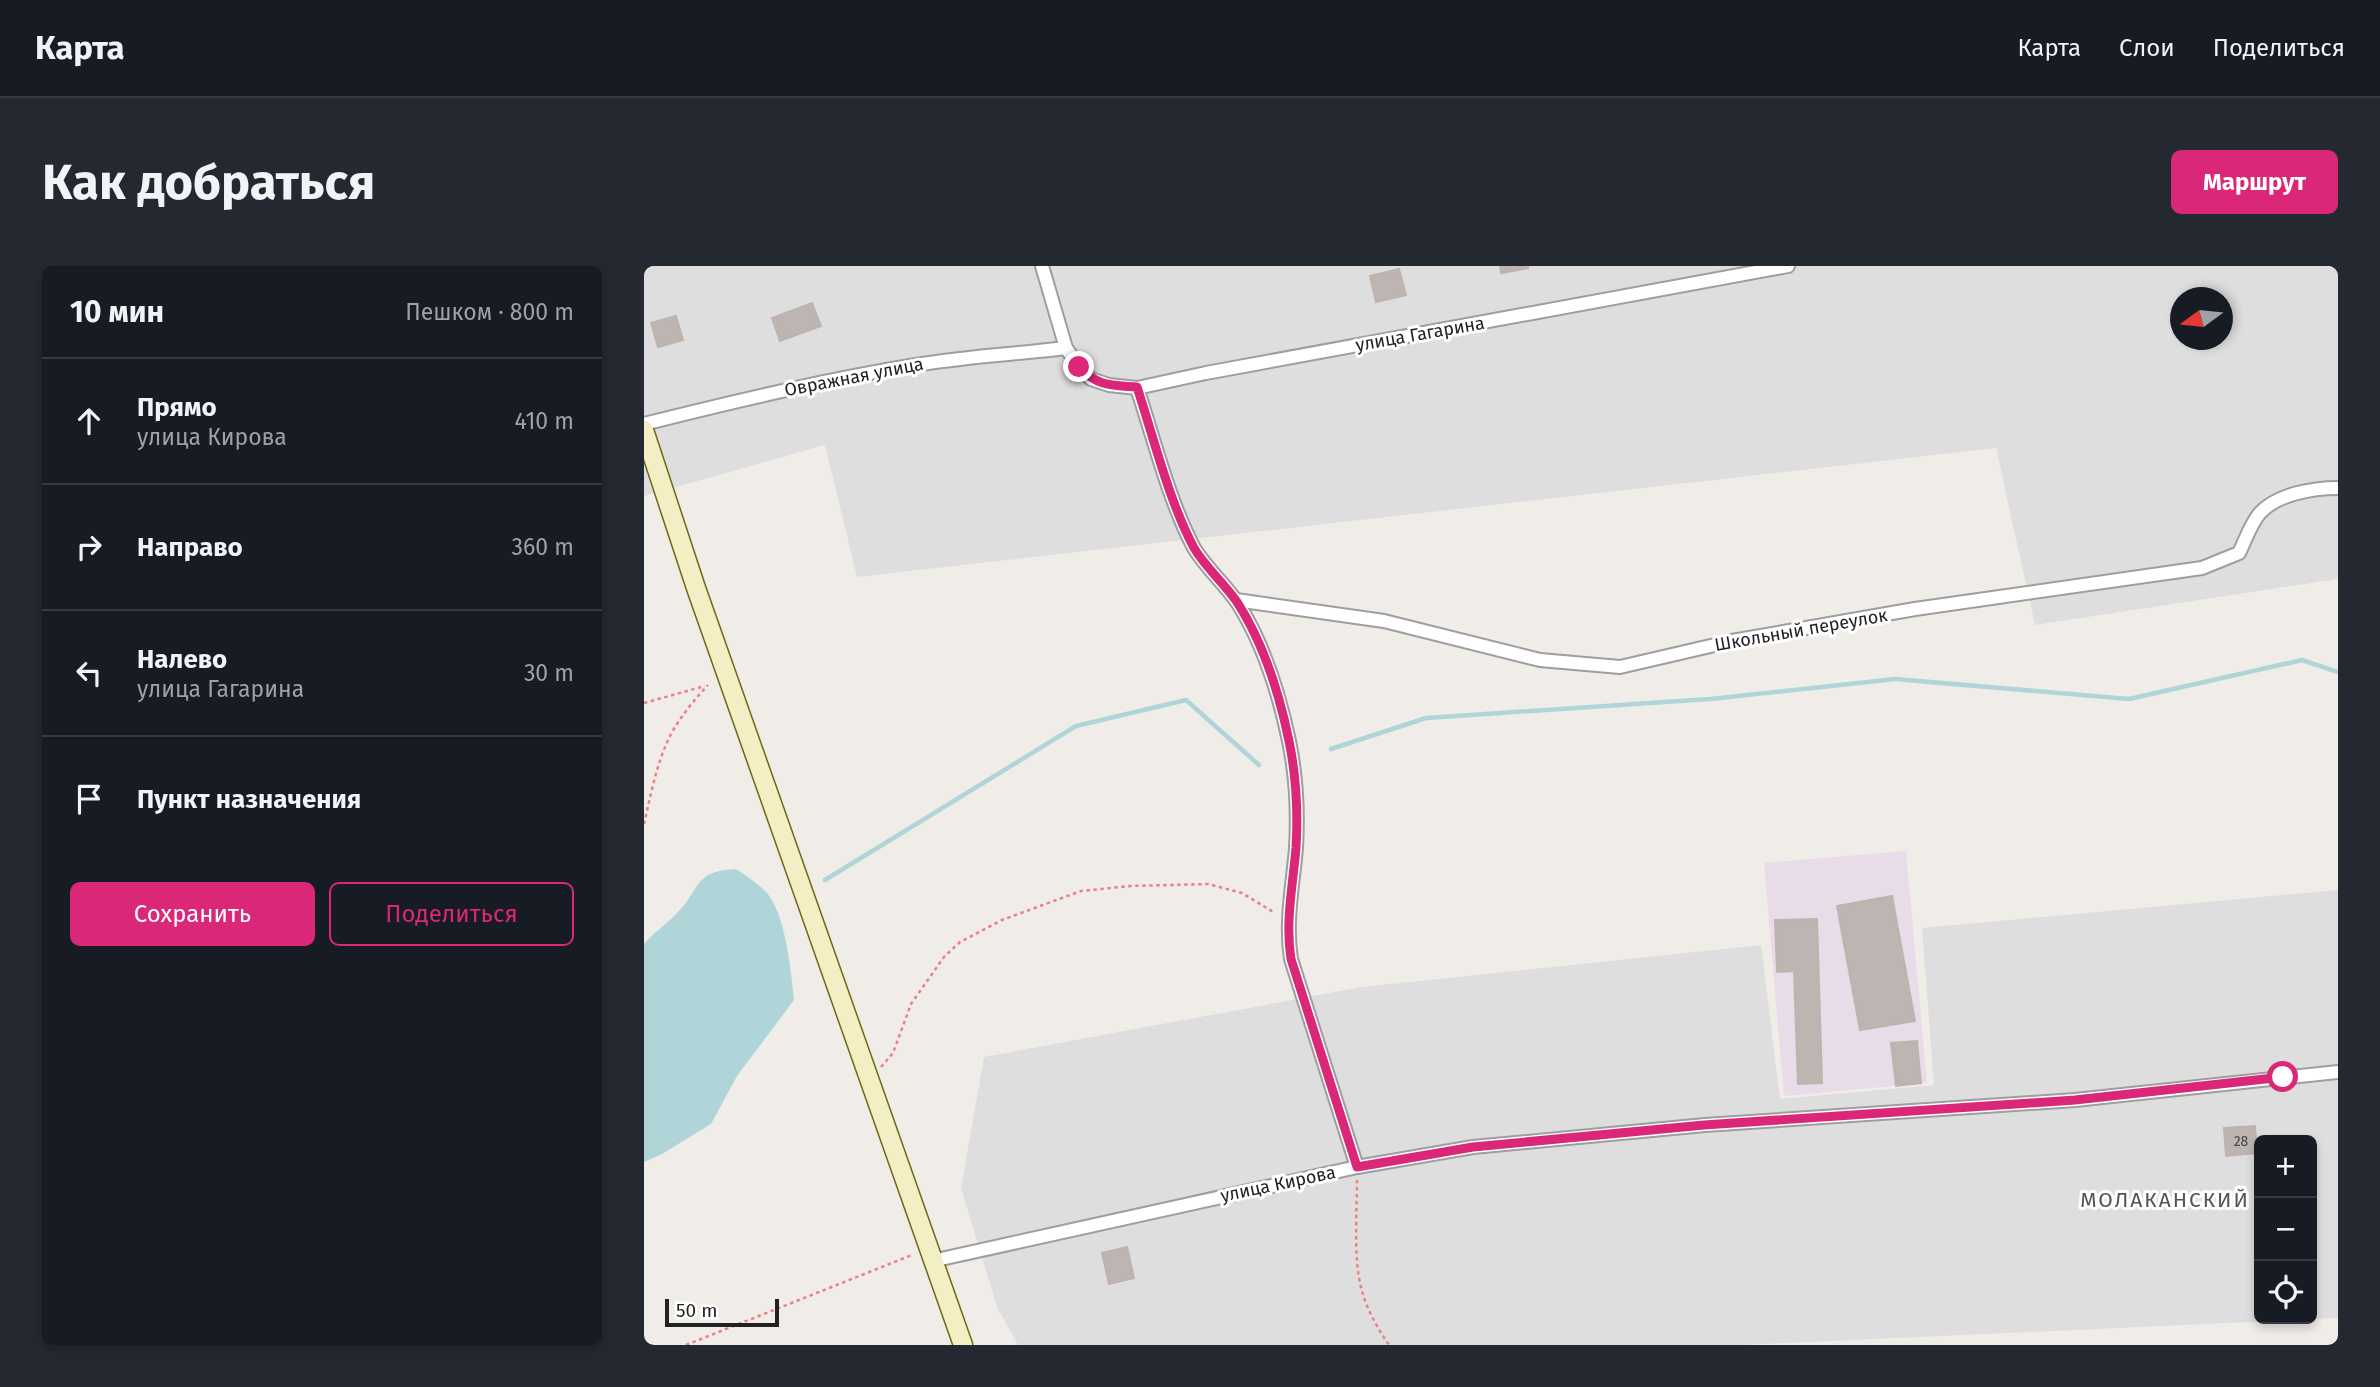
<!DOCTYPE html>
<html lang="ru">
<meta charset="utf-8">
<style>
:root{--surface:#171b24;--page:#242831;--text:#f1f3f6;--muted:#9ea1a6;--line:#363941;--accent:#db2777}
body{margin:0;font-family:"Fira Sans",sans-serif;background:var(--page);color:var(--text)}
.controls{position:absolute;right:21px;bottom:21px;display:grid;overflow:hidden;border-radius:10px;box-shadow:0 4px 10px #0003}
.controls button{width:63px;height:63px;display:grid;place-items:center;padding:0;border:0;border-bottom:2px solid var(--line);background:var(--surface);color:var(--text);font:35px sans-serif}
.compass{position:absolute;left:1526px;top:21px;width:63px;height:63px;border-radius:50%;background:var(--surface);box-shadow:0 4px 10px #0003;rotate:255deg}
.scale{position:absolute;left:21px;bottom:18px;width:114px;box-sizing:border-box;padding-left:7px;border:4px solid #212121;border-top:0;font-size:19px;line-height:24px;white-space:nowrap;color:#212121;-webkit-text-stroke:5px #fff;paint-order:stroke}
.stop{position:absolute;width:21px;height:21px;margin:-16px;border:5px solid #db2777;border-radius:50%;background:#fff}
.stop.end{background:#db2777;border-color:#fff;box-shadow:0 2px 7px #0008}
.list{margin:0;padding:0;list-style:none}
h2{display:flex;justify-content:space-between;align-items:center;height:91px;margin:0;padding:0 28px;font-size:30px}
h2 small{font-size:23px;font-weight:400;color:var(--muted)}
.list li{display:grid;grid-template-columns:46px 1fr auto;gap:21px;align-items:center;box-sizing:border-box;height:126px;padding:0 28px;border-top:2px solid var(--line)}
.list b{display:block;font-size:26px;white-space:nowrap}
.list p{margin:0;font-size:23px;white-space:nowrap;color:var(--muted)}
.list em{font-size:23px;font-style:normal;color:var(--muted)}
.actions{display:flex;gap:14px;padding:21px 28px}
.actions a{flex:1;padding:16px 0;border:2px solid var(--accent);border-radius:10px;text-align:center;font-size:24px;color:var(--accent)}
.actions .main{background:var(--accent);color:#fff}
.icon{flex:none;width:38px;height:38px;fill:none;stroke:currentColor;stroke-width:2;stroke-linecap:round;stroke-linejoin:round}
.map{position:relative;flex:none;width:1694px;height:1079px;overflow:hidden;border-radius:10px}
header{display:flex;align-items:center;gap:42px;box-sizing:border-box;height:98px;padding:0 35px;background:var(--surface);border-bottom:2px solid var(--line)}
header strong{font-size:33px}
nav{display:flex;gap:38px;margin-inline-start:auto;font-size:24px}
.intro{display:flex;align-items:center;justify-content:space-between;box-sizing:border-box;height:168px;padding:0 42px}
h1{margin:0;font-size:49px}
.button{padding:18px 32px;border-radius:10px;background:var(--accent);color:#fff;font-size:24px;font-weight:700}
main{display:flex;gap:42px;padding:0 42px}
aside{flex:1;background:var(--surface);border-radius:10px;box-shadow:0 4px 10px #0003}
.map>svg:first-child{display:block}
.residential{fill:#dfdede;fill-rule:evenodd}
.industrial{fill:#e8dce8}
.water{fill:#afd5d8}
.lines{fill:none;stroke-linecap:round;stroke-linejoin:round}
.stream{stroke:#afd5d8;stroke-width:4.5}
.building{fill:#bdb5b2;stroke:#c0b2ad;stroke-width:2}
.street-casing{stroke:#9e9e9e;stroke-width:16}
.secondary-casing{stroke:#6d6913;stroke-width:21}
.path{stroke:#e98186;stroke-width:2.5;stroke-dasharray:3.5 3.5;stroke-linecap:butt}
.street{stroke:#fff;stroke-width:12}
.secondary{stroke:#f3eec4;stroke-width:18}
.route{stroke:#db2777;stroke-width:9}
.labels{text-anchor:middle;dominant-baseline:central;stroke-width:6;stroke-linejoin:round;paint-order:stroke}
.number-label{font-size:14px;fill:#484645}
.street-label{font-size:18px;fill:#212121;stroke:#fff}
.quarter-label{font-size:21px;letter-spacing:2px;fill:#545454;stroke:#fff}
</style>
<header>
<strong>Карта</strong>
<nav><a>Карта</a><a>Слои</a><a>Поделиться</a></nav>
</header>
<div class="intro"><h1>Как добраться</h1><a class="button">Маршрут</a></div>
<main>
<aside>
<h2>10 мин<small>Пешком · 800 m</small></h2>
<ul class="list">
<li><svg class="icon" aria-label="ahead" viewBox="0 0 24 24"><path d="M12 20V5M6 11l6-6 6 6"/></svg><div><b>Прямо</b><p>улица Кирова</p></div><em>410 m</em></li>
<li><svg class="icon" aria-label="right" viewBox="0 0 24 24"><path d="M7 20v-9h11M14 6l5 5-5 5"/></svg><div><b>Направо</b></div><em>360 m</em></li>
<li><svg class="icon" aria-label="left" viewBox="0 0 24 24"><path d="M17 20v-9H6M10 6l-5 5 5 5"/></svg><div><b>Налево</b><p>улица Гагарина</p></div><em>30 m</em></li>
<li><svg class="icon" aria-label="arrive" viewBox="0 0 24 24"><path d="M6 21V4h12l-3 4 3 4H6"/></svg><div><b>Пункт назначения</b></div></li>
</ul>
<div class="actions"><a class="main">Сохранить</a><a>Поделиться</a></div>
</aside>
<div class="map">
<svg width="1694" height="1079" viewBox="0 0 1694 1079">
<rect width="100%" height="100%" fill="#f0ede9"/>
<g class="residential">
<path d="M0 0H1694V313L1391 359 1352 182 213 311 181 179 0 230ZM1536 32H1578V74H1536Z"/>
<path d="M1694 624V1052L1099 1079H374L353 1041 317 922 340 791 718 721 1117 679 1136 833 1290 819 1278 662ZM1615 874H1668V1053H1615Z"/>
</g>
<path class="industrial" d="M1262 585 1283 817 1140 830 1120 597Z"/>
<path class="water" d="M92 603C102 610 115 618 123 627 142 650 147 705 150 734L93 810 67 858 18 888 0 896V678C10 666 23 658 33 647 58 622 49 605 92 603Z"/>
<g class="lines">
<g class="stream">
<path d="M687 483 782 452 1066 433 1251 413 1485 433 1658 394 1694 406"/>
<path d="M181 614 432 460 542 434 615 499"/>
</g>
</g>
<g class="building">
<path d="M856 0H884V2L857 7Z"/>
<path d="M755 3 762 29 732 36 726 10Z"/>
<path d="M168 37 177 60 136 75 128 52Z"/>
<path d="M32 50 39 74 14 81 7 57Z"/>
<path d="M1248 630 1271 755 1216 764 1193 640Z"/>
<path d="M1173 653 1178 817 1154 818 1150 705 1133 706 1131 654Z"/>
<path d="M1273 775 1277 817 1252 820 1247 777Z"/>
<path d="M1611 860 1613 887 1582 890 1580 862Z"/>
<path d="M483 981 490 1012 465 1018 458 987Z"/>
</g>
<g class="lines">
<g class="street-casing">
<g id="street">
<path d="M398 0 422 82 435 101 447 113 465 119 493 122 562 107 1144 0"/>
<path d="M493 122C510 173 525 235 550 282 562 302 580 317 593 336 620 378 635 427 645 475 652 509 654 548 652 582 649 618 641 656 647 693L713 901"/>
<path d="M0 158C92 135 184 113 278 98 326 90 374 88 422 82"/>
<path d="M592 334 740 355 896 394 976 401 1088 375 1271 343 1558 302 1595 287C1601 275 1607 257 1616 247 1633 228 1669 222 1694 222"/>
<path d="M288 995 713 901 829 881 1061 859 1431 834 1694 806"/>
</g>
</g>
<g class="secondary-casing">
<path id="secondary" d="M0 164 52 322 319 1079"/>
</g>
<g class="path">
<path d="M0 437 61 420"/>
<path d="M0 558C7 528 13 495 27 468 37 450 50 434 64 419"/>
<path d="M237 801 249 787 267 738 300 691 316 676 358 654 437 625 486 620 564 618 598 627 631 647"/>
<path d="M713 914C713 946 709 995 718 1025 723 1044 734 1063 745 1079"/>
<path d="M42 1079 268 989"/>
</g>
<use href="#street" class="street"/>
<use href="#secondary" class="secondary"/>
</g>
<g class="lines">
<path class="route" d="M435 101C455 121 466 119 493 121 510 173 525 235 550 282 562 302 580 317 593 336 620 378 635 426 645 475 652 509 654 548 652 582 649 618 641 656 647 693L713 901 829 881 1060 859 1431 834 1639 811"/>
</g>
<g class="labels">
<g class="number-label">
<text x="1597" y="875">28</text>
</g>
<g class="street-label">
<text transform="translate(776 68) rotate(-10)">улица Гагарина</text>
<text transform="translate(210 111) rotate(-11)">Овражная улица</text>
<text transform="translate(1157 364) rotate(-10)">Школьный переулок</text>
<text transform="translate(634 918) rotate(-12)">улица Кирова</text>
</g>
<g class="quarter-label">
<text x="1521" y="934">МОЛАКАНСКИЙ</text>
</g>
</g>
</svg>
<div class="controls">
<button>+</button>
<button>−</button>
<button><svg class="icon" aria-label="locate" viewBox="0 0 24 24"><circle cx="12" cy="12" r="6"/><path d="M12 2v4M12 18v4M2 12h4M18 12h4"/></svg></button>
</div>
<svg class="compass" viewBox="-18 -18 36 36"><path d="M0-13l5 13h-10z" fill="#e53935"/><path d="M0 13l5-13h-10z" fill="#9ea1a6"/></svg>
<div class="scale">50 m</div>
<div class="stop" style="left:1639px;top:811px"></div>
<div class="stop end" style="left:435px;top:101px"></div>
</div>
</main>
